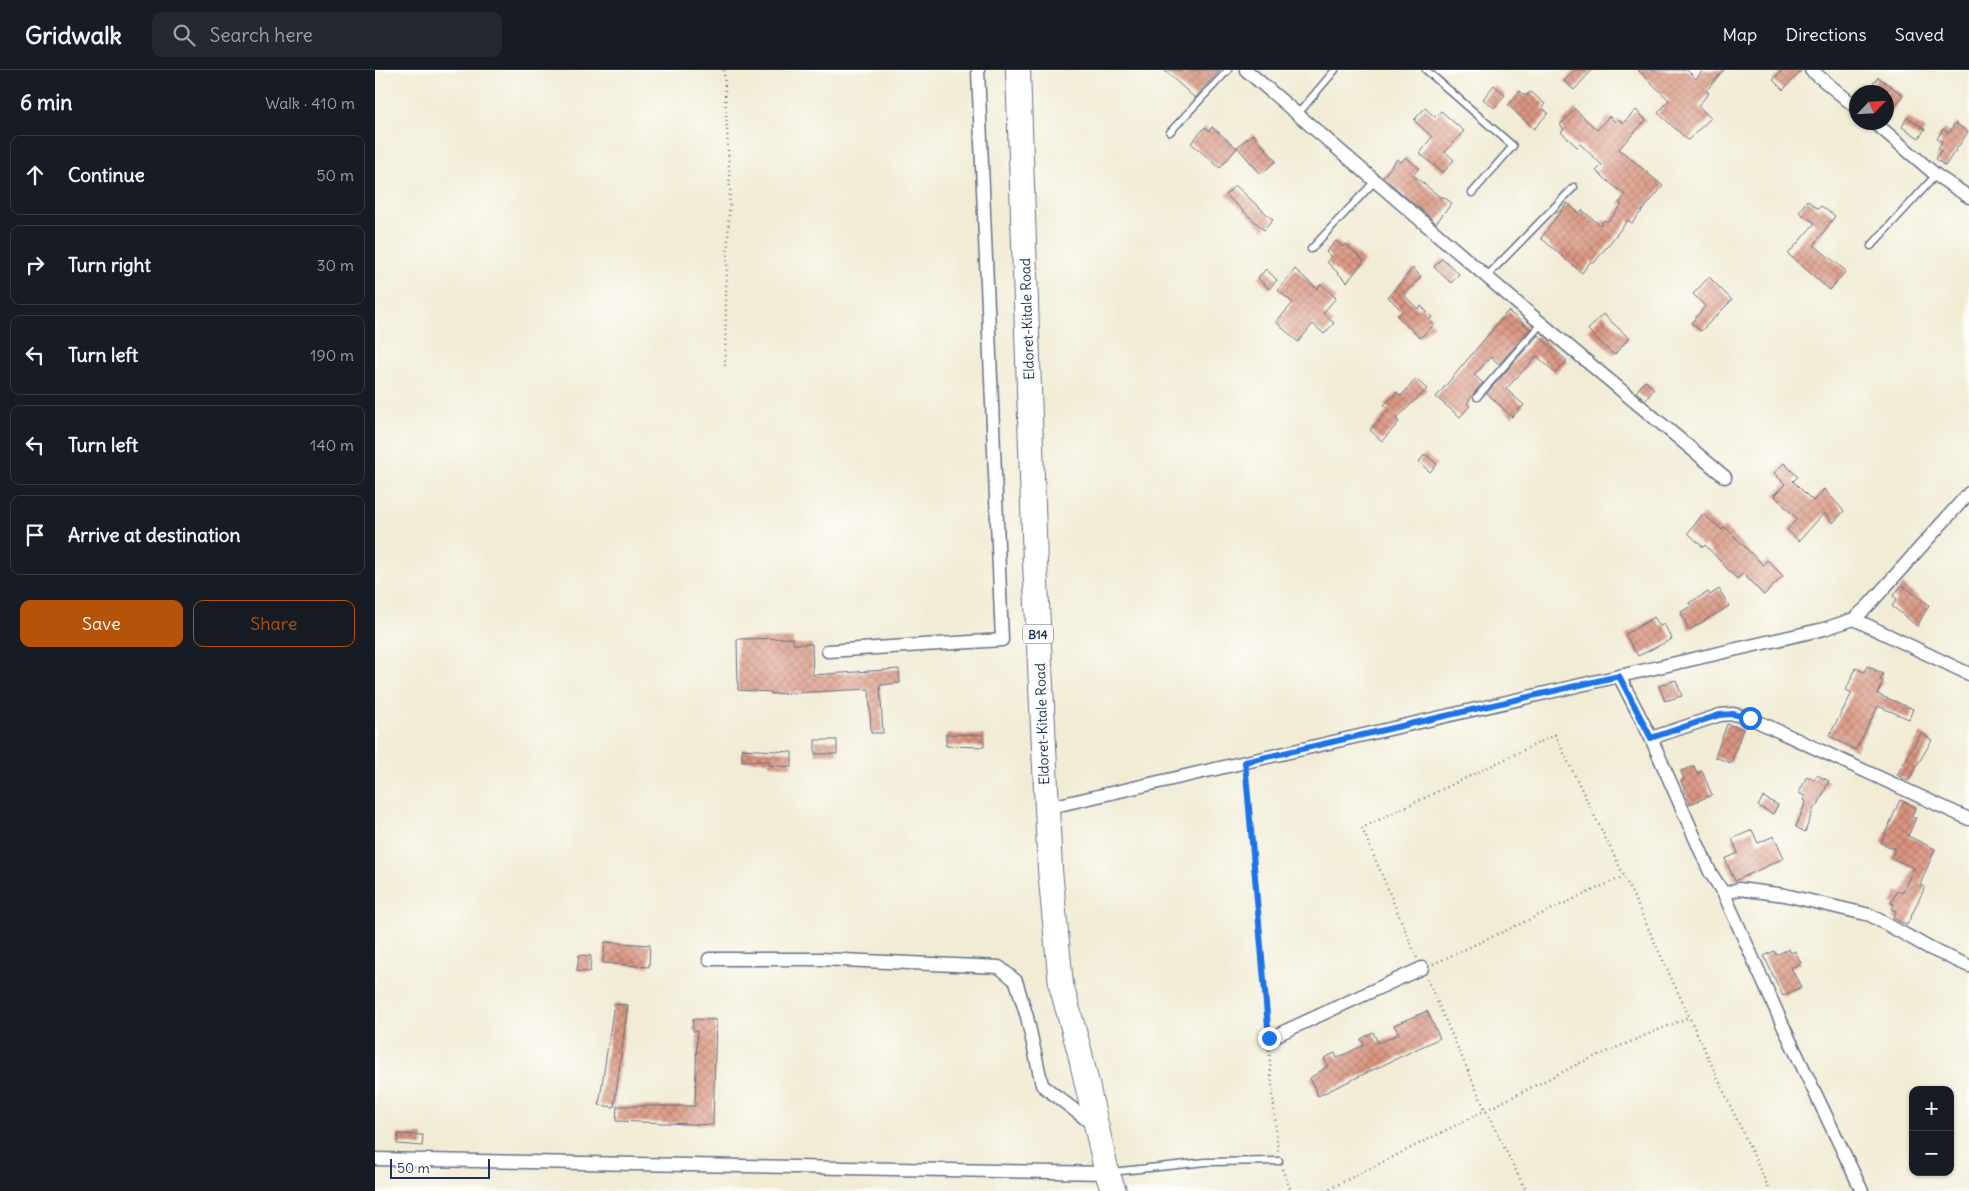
<!DOCTYPE html>
<meta charset="utf-8">
<style>
:root{--surface:#171b24;--page:#242831;--text:#f1f3f6;--muted:#9ea1a6;--line:#363941;--accent:#b45309}
body{margin:0;font-family:Delius,sans-serif;background:var(--page);color:var(--text)}
.controls{position:absolute;right:15px;bottom:15px;display:grid;overflow:hidden;border-radius:10px;box-shadow:0 1px 4px #0004}
.controls button{width:45px;height:45px;display:grid;place-items:center;padding:0;border:0;border-bottom:1px solid var(--line);background:var(--surface);color:var(--text);font:25px sans-serif}
.compass{position:absolute;left:1474px;top:15px;width:45px;height:45px;border-radius:50%;background:var(--surface);box-shadow:0 1px 4px #0004;rotate:65deg}
.scale{position:absolute;left:15px;bottom:12px;width:100px;box-sizing:border-box;padding-left:5px;border:2px solid #1b2f5e;border-top:0;font-size:14px;line-height:18px;white-space:nowrap;color:#1b2f5e;-webkit-text-stroke:4px #fdfcf7;paint-order:stroke}
.stop{position:absolute;width:15px;height:15px;margin:-11px;border:4px solid #1a73e8;border-radius:50%;background:#fff}
.stop.end{background:#1a73e8;border-color:#fff;box-shadow:0 1px 5px #0008}
.list{margin:0;padding:0;list-style:none}
h2{display:flex;justify-content:space-between;align-items:center;height:65px;margin:0;padding:0 20px;font-size:21px}
h2 small{font-size:16px;font-weight:400;color:var(--muted)}
.list li{display:grid;grid-template-columns:32px 1fr auto;gap:15px;align-items:center;box-sizing:border-box;height:80px;margin:0 10px 10px;padding:0 10px;border:1px solid var(--line);border-radius:10px}
.list b{display:block;font-size:19px;white-space:nowrap}
.list em{font-size:16px;font-style:normal;color:var(--muted)}
.actions{display:flex;gap:10px;padding:15px 20px}
.actions a{flex:1;padding:11px 0;border:1px solid var(--accent);border-radius:10px;text-align:center;font-size:18px;color:var(--accent)}
.actions .main{background:var(--accent);color:#fff}
.icon{flex:none;width:28px;height:28px;fill:none;stroke:currentColor;stroke-width:2;stroke-linecap:round;stroke-linejoin:round}
.map{position:relative;flex:none;width:1594px;height:1121px;overflow:hidden}
header{display:flex;align-items:center;gap:30px;box-sizing:border-box;height:70px;padding:0 25px;background:var(--surface);border-bottom:1px solid var(--line)}
header strong{font-size:24px}
nav{display:flex;gap:28px;margin-inline-start:auto;font-size:18px}
.search{width:350px;height:45px;background:var(--page);display:flex;align-items:center;gap:12px;box-sizing:border-box;padding:0 18px;border-radius:10px;color:var(--muted);font-size:19px}
main{display:flex}
aside{flex:1;background:var(--surface)}
.map>svg:first-child{display:block}
.building{fill:url(#building-cross-hatch)}
.lines{fill:none;stroke-linecap:round;stroke-linejoin:round}
.lane-casing{stroke:#667188;stroke-width:9}
.street-casing{stroke:#667188;stroke-width:15}
.highway-casing{stroke:#667188;stroke-width:26}
.path{stroke:#667188;stroke-width:2.5;stroke-dasharray:1 4;stroke-linecap:butt}
.lane{stroke:#fff;stroke-width:6}
.street{stroke:#fff;stroke-width:12}
.highway{stroke:#fff;stroke-width:24}
.route{stroke:#1a73e8;stroke-width:6}
.labels{text-anchor:middle;dominant-baseline:central;stroke-width:4;stroke-linejoin:round;paint-order:stroke}
.shield{fill:#fdfcf7;stroke:#5f6c8c;stroke-width:1}
.shield-label{font-size:12px;font-weight:bold;fill:#1b2f5e}
.street-label{font-size:14px;fill:#1b2f5e;stroke:#fdfcf7}
</style>
<header>
<strong>Gridwalk</strong>
<div class="search"><svg class="icon" aria-label="search" viewBox="0 0 24 24"><circle cx="10" cy="10" r="6"/><path d="M15 15l6 6"/></svg>Search here</div>
<nav><a>Map</a><a>Directions</a><a>Saved</a></nav>
</header>
<main>
<aside>
<h2>6 min<small>Walk · 410 m</small></h2>
<ul class="list">
<li><svg class="icon" aria-label="ahead" viewBox="0 0 24 24"><path d="M12 20V5M6 11l6-6 6 6"/></svg><div><b>Continue</b></div><em>50 m</em></li>
<li><svg class="icon" aria-label="right" viewBox="0 0 24 24"><path d="M7 20v-9h11M14 6l5 5-5 5"/></svg><div><b>Turn right</b></div><em>30 m</em></li>
<li><svg class="icon" aria-label="left" viewBox="0 0 24 24"><path d="M17 20v-9H6M10 6l-5 5 5 5"/></svg><div><b>Turn left</b></div><em>190 m</em></li>
<li><svg class="icon" aria-label="left" viewBox="0 0 24 24"><path d="M17 20v-9H6M10 6l-5 5 5 5"/></svg><div><b>Turn left</b></div><em>140 m</em></li>
<li><svg class="icon" aria-label="arrive" viewBox="0 0 24 24"><path d="M6 21V4h12l-3 4 3 4H6"/></svg><div><b>Arrive at destination</b></div></li>
</ul>
<div class="actions"><a class="main">Save</a><a>Share</a></div>
</aside>
<div class="map">
<svg width="1594" height="1121" viewBox="0 0 1594 1121">
<defs>
<pattern id="building-cross-hatch" width="8" height="8" patternUnits="userSpaceOnUse" patternTransform="scale(1.25)"><rect width="8" height="8" fill="#db9580"/><path d="M0 0l8 8M0 8l8-8" fill="none" stroke="#b17a6c"/></pattern>
</defs>
<rect width="100%" height="100%" fill="#fdfcf7"/>
<filter id="ink" filterUnits="userSpaceOnUse"><feTurbulence type="fractalNoise" baseFrequency=".02" numOctaves="2"/><feDisplacementMap in="SourceGraphic" scale="10" xChannelSelector="R" yChannelSelector="G"/><feConvolveMatrix kernelMatrix="1 2 1 2 8 2 1 2 1" color-interpolation-filters="sRGB"/></filter>
<filter id="wash" filterUnits="userSpaceOnUse"><feTurbulence type="fractalNoise" baseFrequency=".0096" numOctaves="4" result="noise"/><feDisplacementMap in="SourceGraphic" scale="20" xChannelSelector="R" yChannelSelector="G"/><feGaussianBlur stdDeviation="1.12" result="paint"/><feColorMatrix in="noise" values="0 0 0 0 0 0 0 0 0 0 0 0 0 0 0 0 0 1.4 0 .05"/><feComposite in="paint" operator="in"/></filter>
<g filter="url(#wash)">
<rect width="100%" height="100%" fill="#f2ecd5"/>
<g id="blocks">
<g class="building">
<path d="M789 0H845L820 28Z"/>
<path d="M1200 0H1217L1199 20 1189 11Z"/>
<path d="M1263 0H1312L1321 9 1328 0H1349L1331 21 1334 23 1323 36 1336 48 1313 70 1283 43 1294 30Z"/>
<path d="M1407 0H1427L1408 20 1398 10Z"/>
<path d="M1503 7 1528 25 1512 49V22H1492Z"/>
<path d="M1119 15 1130 25 1119 38 1108 29Z"/>
<path d="M1145 21 1150 26 1156 22 1170 34 1167 37 1173 43 1159 59 1133 35Z"/>
<path d="M1050 38 1060 47 1066 41 1089 61 1070 82 1079 90 1068 103 1044 83 1057 67 1039 50Z"/>
<path d="M1200 39 1222 60 1234 46 1240 52 1243 49 1248 53 1261 40 1271 50 1244 79 1288 116 1257 153 1253 150 1219 193 1216 191 1207 203 1166 168 1192 133 1204 143 1207 140 1225 155 1229 150 1232 152 1247 135 1244 133 1250 125 1221 101 1227 95 1205 74 1202 77 1186 62 1189 59 1185 55Z"/>
<path d="M1532 47 1550 59 1544 68 1527 57Z"/>
<path d="M1580 53 1593 62 1570 96 1561 89 1566 81 1563 78 1567 72 1562 69 1568 59 1574 63Z"/>
<path d="M830 57 834 61 837 57 862 78 845 98 816 73Z"/>
<path d="M878 64 901 91 886 104 862 77Z"/>
<path d="M1031 87 1044 98 1038 105 1066 128 1067 126 1077 133 1061 153 1008 107 1022 89 1026 92Z"/>
<path d="M860 115 898 150 889 160 851 125Z"/>
<path d="M1432 130 1443 139 1446 136 1460 146 1439 175 1471 201 1455 220 1413 184 1440 153 1424 142Z"/>
<path d="M961 171 968 177 971 174 989 191 972 212 952 192 956 187 951 182Z"/>
<path d="M1067 188 1084 204 1076 213 1059 197Z"/>
<path d="M1038 198 1046 207 1029 225 1043 239 1046 236 1057 247 1054 250 1059 255 1045 268 1022 246 1027 241 1013 227Z"/>
<path d="M891 199 902 210 894 219 883 208Z"/>
<path d="M920 199 942 219 946 214 961 228 948 243 959 253 949 264 938 254 923 272 901 252 918 233 903 220Z"/>
<path d="M1334 207 1357 230 1326 261 1316 253 1330 236 1318 224Z"/>
<path d="M1133 241 1155 259 1124 294 1116 287 1099 305 1108 313 1098 324 1092 334 1095 336 1085 347 1061 327Z"/>
<path d="M1228 244 1254 268 1239 285 1213 260Z"/>
<path d="M1163 265 1192 291 1180 303 1162 286 1131 319 1149 335 1137 347 1112 323Z"/>
<path d="M1041 309 1052 319 1021 349 1024 352 1007 371 995 360 1014 339 1009 335 1022 322 1026 326Z"/>
<path d="M1270 311 1279 319 1271 330 1261 322Z"/>
<path d="M1050 384 1062 394 1055 402 1044 392Z"/>
<path d="M1409 393 1423 407 1418 411 1438 431 1449 419 1469 441 1458 453 1449 443 1424 471 1412 460 1422 449 1399 425 1410 414 1399 403Z"/>
<path d="M1328 444 1347 460 1350 457 1388 495 1392 490 1408 506 1389 525 1368 504 1362 509 1330 475 1328 477 1313 463Z"/>
<path d="M1527 515 1554 535 1542 556 1517 536 1522 529 1518 526Z"/>
<path d="M1344 519 1354 536 1314 560 1306 542 1316 536 1314 533 1333 522 1335 525Z"/>
<path d="M1279 547 1285 556 1289 554 1297 569 1263 586 1250 565Z"/>
<path d="M418 568V574H437L438 605 524 599 525 613 505 615 508 663H496L494 619 396 624V622L363 620 362 569Z"/>
<path d="M1492 596 1508 604 1505 610 1508 611 1502 624 1538 639 1534 649 1503 636 1481 680 1454 666 1477 623 1471 620 1481 598 1489 602Z"/>
<path d="M1301 610 1307 626 1290 631 1284 616Z"/>
<path d="M1352 654 1368 659 1356 693 1340 687Z"/>
<path d="M1546 663 1557 670 1533 711 1522 705Z"/>
<path d="M571 664 609 665V677L571 676Z"/>
<rect x="440" y="670" width="22" height="14"/>
<path d="M367 679 417 682V697L394 695V691H367Z"/>
<path d="M1319 696 1322 703 1327 701 1337 725 1315 734 1306 711 1309 709 1306 701Z"/>
<path d="M1442 705 1454 711 1442 737 1440 735 1430 762 1421 757 1431 731 1428 730 1430 726 1424 723 1432 706 1439 710Z"/>
<path d="M1388 727 1403 735 1398 744 1383 736Z"/>
<path d="M1525 730 1541 737 1536 747 1541 748 1533 766 1560 779 1545 815 1550 817 1532 855 1518 848 1521 841 1516 839 1519 834 1516 833 1522 821 1527 823 1539 798 1516 788 1520 779 1506 773Z"/>
<path d="M1377 760 1383 773 1399 766 1409 788 1360 811 1350 789 1363 783 1357 769Z"/>
<path d="M230 872 275 875 274 897 228 893Z"/>
<path d="M1414 879 1416 883 1420 881 1426 893 1416 898 1426 917 1408 926 1389 886 1399 881 1401 885Z"/>
<path d="M204 885 216 886 215 902 202 901Z"/>
<path d="M239 934 253 935 239 1037 224 1035Z"/>
<path d="M1052 941 1065 968 943 1026 935 1008 953 996 949 988 960 983 962 988 989 975 986 969 998 962 1003 973 1024 964 1019 955Z"/>
<path d="M318 949 341 950 338 1055 241 1051 242 1036H320L322 961H318Z"/>
<path d="M23 1064 48 1065 47 1076 22 1074Z"/>
</g>
</g>
</g>
<g filter="url(#ink)">
<use href="#blocks" fill-opacity="0" stroke="#667188" stroke-width="1"/>
<g class="lines">
<g class="lane-casing">
<g id="lane">
<path d="M1051 0 1138 76 1097 123"/>
<path d="M922 45 960 0"/>
<path d="M795 62 853 0"/>
<path d="M1496 176 1561 105"/>
<path d="M936 179 999 112"/>
<path d="M1111 207 1199 117"/>
<path d="M1102 327 1166 254"/>
<path d="M736 1102 831 1092 904 1091"/>
</g>
</g>
<g class="street-casing">
<g id="street">
<path d="M871 0 1148 238 1350 407"/>
<path d="M1436 0 1482 38"/>
<path d="M1499 52 1561 105 1594 127"/>
<path d="M1479 549 1594 604"/>
<path d="M453 581 627 570 603 0"/>
<path d="M1244 606 1276 668 1335 802 1349 824 1364 819 1410 825 1495 845 1556 879 1594 896"/>
<path d="M1276 668 1345 645 1358 644 1375 648 1594 749"/>
<path d="M671 738 1449 559 1479 549 1493 536 1594 423"/>
<path d="M1349 824 1410 960 1487 1121"/>
<path d="M334 889H445L624 897 641 911 652 947 667 1015 720 1056"/>
<path d="M893 969 1047 898"/>
<path d="M0 1089 732 1103"/>
</g>
</g>
<g class="highway-casing">
<path id="highway" d="M643 0 660 493 675 800 686 915 704 979 732 1103 739 1121"/>
</g>
<g class="path">
<path d="M349 0 355 120 351 222 350 299"/>
<path d="M871 704 892 957"/>
<path d="M1042 888 987 758 1180 665 1249 806 1395 1121"/>
<path d="M1058 894 1249 806"/>
<path d="M1052 909 1110 1039 1151 1121"/>
<path d="M894 980 903 1082"/>
<path d="M907 1099 916 1121"/>
<path d="M950 1121 1205 993 1314 947"/>
</g>
<use href="#lane" class="lane"/>
<use href="#street" class="street"/>
<use href="#highway" class="highway"/>
</g>
</g>
<g class="lines" filter="url(#ink)">
<path class="route" d="M894 968 870 692 1244 606 1276 668 1344 645 1358 644 1375 648"/>
</g>
<g class="labels">
<rect class="shield" x="648" y="554.5" width="30" height="19" rx="4"/>
<g class="shield-label">
<text x="663" y="564">B14</text>
</g>
<g class="street-label">
<text transform="translate(652 249) rotate(-92)">Eldoret-Kitale Road</text>
<text transform="translate(667 654) rotate(-92)">Eldoret-Kitale Road</text>
</g>
</g>
</svg>
<div class="controls">
<button>+</button>
<button>−</button>
</div>
<svg class="compass" viewBox="-18 -18 36 36"><path d="M0-13l5 13h-10z" fill="#e53935"/><path d="M0 13l5-13h-10z" fill="#9ea1a6"/></svg>
<div class="scale">50 m</div>
<div class="stop" style="left:1375px;top:648px"></div>
<div class="stop end" style="left:894px;top:968px"></div>
</div>
</main>
